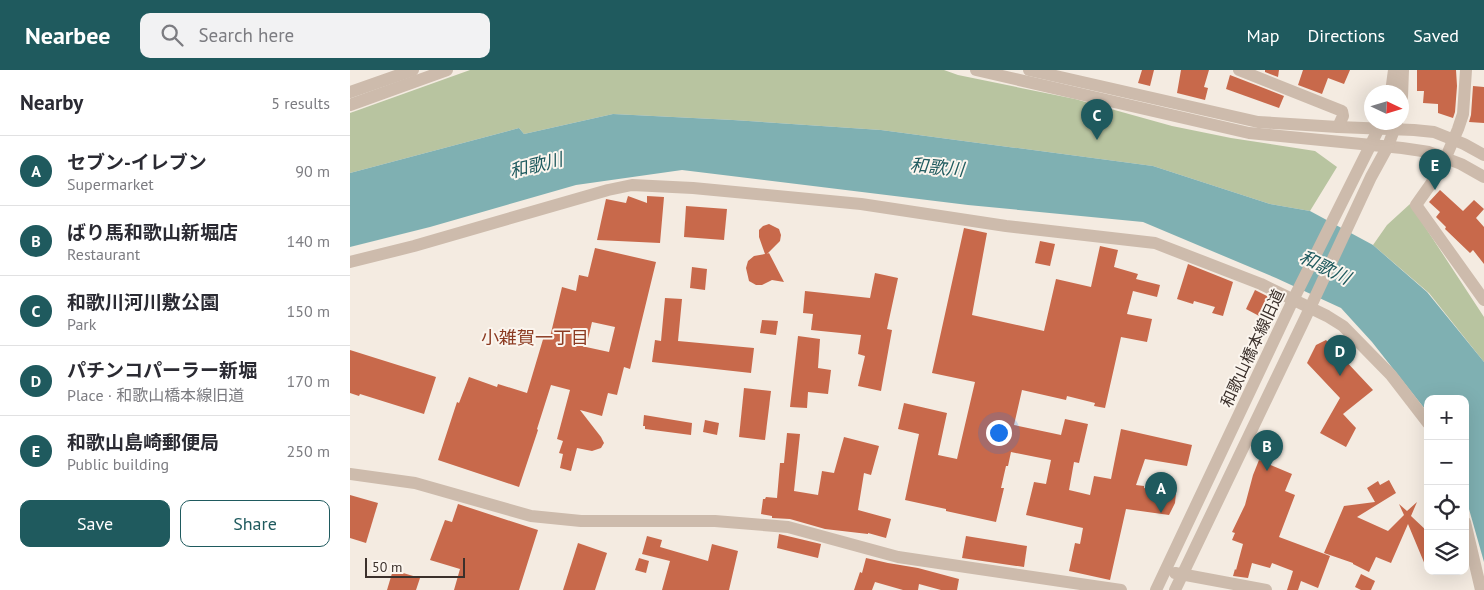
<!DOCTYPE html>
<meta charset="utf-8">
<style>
:root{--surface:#fff;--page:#f2f2f3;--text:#2b2b33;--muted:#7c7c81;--line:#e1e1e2;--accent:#1f5a5e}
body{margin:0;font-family:"PT Sans","Noto Sans JP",sans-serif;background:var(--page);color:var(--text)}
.controls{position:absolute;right:15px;bottom:15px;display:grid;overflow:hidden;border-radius:10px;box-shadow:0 5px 20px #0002}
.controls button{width:45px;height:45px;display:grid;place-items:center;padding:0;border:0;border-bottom:1px solid var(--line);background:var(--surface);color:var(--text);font:25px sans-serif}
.compass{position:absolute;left:1014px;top:15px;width:45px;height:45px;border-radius:50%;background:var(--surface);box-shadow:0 5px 20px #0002;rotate:94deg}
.scale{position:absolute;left:15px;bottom:12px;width:100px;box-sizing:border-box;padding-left:5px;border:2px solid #3b302b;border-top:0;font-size:14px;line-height:18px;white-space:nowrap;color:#3b302b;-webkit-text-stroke:4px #fbf5ee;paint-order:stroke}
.you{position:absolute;left:648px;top:362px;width:18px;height:18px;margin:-12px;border:4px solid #fff;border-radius:50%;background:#1a73e8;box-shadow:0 0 0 8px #1a73e833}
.badge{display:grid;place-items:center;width:32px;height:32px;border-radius:50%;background:var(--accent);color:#fff;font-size:16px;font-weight:700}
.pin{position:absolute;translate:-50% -41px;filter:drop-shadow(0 1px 2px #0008)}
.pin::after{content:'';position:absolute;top:26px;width:18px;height:15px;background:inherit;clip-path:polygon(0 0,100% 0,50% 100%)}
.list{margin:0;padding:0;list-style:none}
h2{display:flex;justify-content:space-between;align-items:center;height:65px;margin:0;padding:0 20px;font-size:21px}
h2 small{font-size:16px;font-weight:400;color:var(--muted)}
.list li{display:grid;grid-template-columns:32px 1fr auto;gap:15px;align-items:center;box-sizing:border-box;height:70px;padding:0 20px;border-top:1px solid var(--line)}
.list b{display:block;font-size:19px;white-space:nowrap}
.list p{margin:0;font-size:16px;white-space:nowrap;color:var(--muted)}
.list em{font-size:16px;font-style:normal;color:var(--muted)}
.actions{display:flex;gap:10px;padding:15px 20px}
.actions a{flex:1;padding:11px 0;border:1px solid var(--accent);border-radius:10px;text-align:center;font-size:18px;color:var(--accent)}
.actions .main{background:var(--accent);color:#fff}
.icon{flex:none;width:28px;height:28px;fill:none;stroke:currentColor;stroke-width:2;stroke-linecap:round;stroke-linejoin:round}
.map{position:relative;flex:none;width:1134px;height:520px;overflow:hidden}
header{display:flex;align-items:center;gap:30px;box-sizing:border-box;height:70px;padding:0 25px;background:var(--accent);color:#fff}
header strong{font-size:24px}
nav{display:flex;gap:28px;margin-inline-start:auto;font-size:18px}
.search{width:350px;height:45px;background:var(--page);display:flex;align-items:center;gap:12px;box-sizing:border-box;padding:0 18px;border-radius:10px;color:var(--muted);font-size:19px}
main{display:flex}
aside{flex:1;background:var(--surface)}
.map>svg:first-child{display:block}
.green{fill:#b8c4a0}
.water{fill:#7fb0b2}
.building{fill:#c8694b;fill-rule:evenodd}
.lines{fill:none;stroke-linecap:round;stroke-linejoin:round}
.minor{stroke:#cdbbac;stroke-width:12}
.labels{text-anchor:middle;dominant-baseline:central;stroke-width:4;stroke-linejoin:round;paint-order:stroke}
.street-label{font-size:16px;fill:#3b302b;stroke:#fbf5ee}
.water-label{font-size:18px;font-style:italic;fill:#1f5a5e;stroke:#fbf5ee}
.neighbourhood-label{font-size:18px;fill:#8c3b22;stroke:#fbf5ee}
</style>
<header>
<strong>Nearbee</strong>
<div class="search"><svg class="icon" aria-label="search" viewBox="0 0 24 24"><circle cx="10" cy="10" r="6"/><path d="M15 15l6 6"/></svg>Search here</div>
<nav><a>Map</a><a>Directions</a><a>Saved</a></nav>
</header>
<main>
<aside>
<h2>Nearby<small>5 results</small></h2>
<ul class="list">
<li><span class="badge">A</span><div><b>セブン-イレブン</b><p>Supermarket</p></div><em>90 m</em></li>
<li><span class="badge">B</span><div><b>ばり馬和歌山新堀店</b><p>Restaurant</p></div><em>140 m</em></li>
<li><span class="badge">C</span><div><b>和歌川河川敷公園</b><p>Park</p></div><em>150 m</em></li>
<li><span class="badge">D</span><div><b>パチンコパーラー新堀</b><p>Place · 和歌山橋本線旧道</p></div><em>170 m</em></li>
<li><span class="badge">E</span><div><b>和歌山島崎郵便局</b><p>Public building</p></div><em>250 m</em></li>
</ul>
<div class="actions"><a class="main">Save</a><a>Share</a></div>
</aside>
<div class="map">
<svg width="1134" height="520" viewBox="0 0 1134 520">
<rect width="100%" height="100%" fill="#f4ebe1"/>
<g class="green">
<path d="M120 0H594L608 5 725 29 822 56 881 68 965 81 987 97 960 141 920 134 803 96 531 60 383 50 263 44 174 64 169 58 0 103V43Z"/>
<path d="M1060 134 1134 247V292L1079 223 1023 175 1037 155Z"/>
</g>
<path class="water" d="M263 44 383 50 531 60 803 96 920 134 960 141 1023 175 1077 222 1134 292V492L1115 425V329H1078V343L1022 272 991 238 926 208 793 152 618 135 332 100 226 115 80 157 0 177V103L169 58 174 64Z"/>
<g class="building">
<path d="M792 0H804L800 16 788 13Z"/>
<path d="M831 0H859L854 17 858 18 855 30 827 23Z"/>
<path d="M915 0H929L928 7 915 2Z"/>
<path d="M953 0H1000L994 14 978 8 972 24 948 15Z"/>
<path d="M1067 0H1106L1107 16 1105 42 1103 48 1088 43V34L1073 33 1074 21H1067Z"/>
<path d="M880 5 934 26 929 38 876 19Z"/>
<path d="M1123 16 1134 17V53L1119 52 1121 45Z"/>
<path d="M1090 120 1113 141 1124 130 1134 139 1126 148 1134 157V194L1123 180 1120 183 1095 159 1096 157 1086 147 1090 142 1079 132Z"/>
<path d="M278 126 297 133V126L314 127 310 173 247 170 256 129 276 133Z"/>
<path d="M336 136 377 139 374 170 334 167Z"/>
<path d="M419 154 429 159 431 165 430 171 417 184 419 183 434 212 422 210 412 215H406L399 211 396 198 398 191 404 186 415 184 409 167V160L413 156Z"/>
<path d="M614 158 637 163 622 245 694 261 706 209 741 217 750 176 768 180 764 197 788 204 786 209 810 215 807 227 783 221 777 244 802 249 797 272 771 267 755 338 744 336 745 333 717 326 716 330 672 320 664 355 711 365 715 349 738 354 729 393 724 392 719 420 740 425 744 406 761 409 771 359 842 375 837 396 795 389 786 415 794 416V418L826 423 825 433 819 445 776 439 760 510 719 501 725 473 730 474 733 458 676 445 684 412 696 414 701 390 661 382 658 396H656L651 418H654L646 452 596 441V439L555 430 569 364 548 359 554 333 597 343 588 385 607 389 625 312 582 303Z"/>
<path d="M690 171 705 174 700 196 685 193Z"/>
<path d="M245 178 306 192 280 299 274 297 267 325 258 323 252 346 230 340 251 367 254 373 251 378 242 381 227 378 221 401 210 398 213 384 209 383 213 371 207 369 220 320 201 315 187 359 188 360 169 417 88 390 107 332 109 333 119 307 147 317 148 314 177 323 194 266 200 267 212 217 226 221 229 205 238 207ZM242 252 265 257 259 282 236 277Z"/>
<path d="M838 194 883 212 873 246 862 243 865 237 844 231 843 234 827 229Z"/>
<path d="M342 197 357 199 355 220 340 218Z"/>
<path d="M525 203 548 208 537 259 542 260 531 321 508 316 515 286 508 284 511 265 461 260 463 244 453 243 455 221 520 228Z"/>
<path d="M905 220 921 228 911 247 896 239Z"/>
<path d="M315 228 332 229 328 271 404 278 401 303 302 292 305 270 311 271Z"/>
<path d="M412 250 428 251 426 265 410 263Z"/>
<path d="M448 266 470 269 468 298 481 300 478 324 458 322 457 338 440 337Z"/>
<path d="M976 270 1023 320 993 344 1006 358 996 377 970 363 990 328 957 293 966 275Z"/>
<path d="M0 280 86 307 74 344 10 324 9 326 0 323Z"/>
<path d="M394 318 421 321 415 370 389 367Z"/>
<path d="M294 345 342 353 341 365 295 359V356H293Z"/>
<path d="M355 350 369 353 367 365 353 362Z"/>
<path d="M437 363 450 364 444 421 468 425 472 401 484 403 494 367 529 376 521 405 514 403 508 440 541 449 536 468 518 463V464L475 459 440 449 422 448V446L411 444 413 429H415L416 427 427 428 430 393H434Z"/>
<path d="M909 390 942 404 935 421 945 425 929 467 980 486 968 518 951 511 948 520H937L943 501 922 493 920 498 902 493 898 508 883 506 885 499 886 500 893 474 882 470 885 463 882 462 895 435 903 405Z"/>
<path d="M1039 410 1046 423 1007 447 1038 461 1054 445 1049 434 1057 441 1067 432 1061 446 1078 462V502L1058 454 1041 493 1026 487 1019 502 1003 494V493L974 483 994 436 1025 432 1017 418 1028 411 1030 415Z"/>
<path d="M0 425 28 433 16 473 0 468Z"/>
<path d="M108 434 188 460 169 520H104L110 499 80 490 95 450 102 452Z"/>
<path d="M429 464 471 474 468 488 427 478Z"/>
<path d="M297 466 312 470 310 477 358 491 362 474 388 481 379 520H312L320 491 292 484Z"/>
<path d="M616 466 677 476 674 497 612 488Z"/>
<path d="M228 473 257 483 245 520H213Z"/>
<path d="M289 488 299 491 296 503 285 500Z"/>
<path d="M516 488 538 493 568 498 609 509 607 520H591L569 514 568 520H553L525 512 522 520H504L510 502 512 503Z"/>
<path d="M43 500 70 508 66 520H37Z"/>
<path d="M1011 504 1025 511 1021 520H1011L1005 517Z"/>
</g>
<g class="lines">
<g class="minor">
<path d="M626 0 899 63 1052 78 1079 82 1111 94 1134 107"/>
<path d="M679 0 908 52 988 57 1064 60 1084 62 1114 74 1134 85"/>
<path d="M889 0 992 41 993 46 988 57"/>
<path d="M1116 0 1113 44 1108 59 1090 101 1066 135 1134 230"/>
<path d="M0 22 63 0"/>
<path d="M1041 22 1044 0"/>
<path d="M1052 27 1053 0"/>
<path d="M0 35 97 0"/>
<path d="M0 192 64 176 258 120 282 115 343 118 511 134 656 156 805 173 911 214 977 246 993 256 1041 305 1078 353"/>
<path d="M0 404 65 413 181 446 231 451H365L438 457 548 487 771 520"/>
<path d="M1115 452 1131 520"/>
<path d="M825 503 916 520"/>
<path d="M806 520 943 230 1032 52"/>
<path d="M825 520 960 238 1021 107 1038 76 1047 52"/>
</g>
</g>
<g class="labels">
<g class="street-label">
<text transform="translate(902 278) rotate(-65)">和歌山橋本線旧道</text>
</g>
<g class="water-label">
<text transform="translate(186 95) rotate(-14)">和歌川</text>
<text transform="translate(587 97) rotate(5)">和歌川</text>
<text transform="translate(975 197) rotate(26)">和歌川</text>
</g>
<g class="neighbourhood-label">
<text x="185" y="267">小雑賀一丁目</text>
</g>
</g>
</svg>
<div class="controls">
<button>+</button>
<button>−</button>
<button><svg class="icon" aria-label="locate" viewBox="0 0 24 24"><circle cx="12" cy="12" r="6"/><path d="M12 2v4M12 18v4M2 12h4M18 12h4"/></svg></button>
<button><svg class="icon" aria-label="layers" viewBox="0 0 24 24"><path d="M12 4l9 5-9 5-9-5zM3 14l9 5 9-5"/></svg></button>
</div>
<svg class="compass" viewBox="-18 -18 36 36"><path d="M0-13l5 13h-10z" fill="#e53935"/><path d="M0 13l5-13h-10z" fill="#7c7c81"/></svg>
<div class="scale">50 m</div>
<div class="you"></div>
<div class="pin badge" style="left:811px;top:443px">A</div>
<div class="pin badge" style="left:917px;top:401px">B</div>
<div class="pin badge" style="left:747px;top:70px">C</div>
<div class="pin badge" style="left:990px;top:306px">D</div>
<div class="pin badge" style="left:1085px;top:120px">E</div>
</div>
</main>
